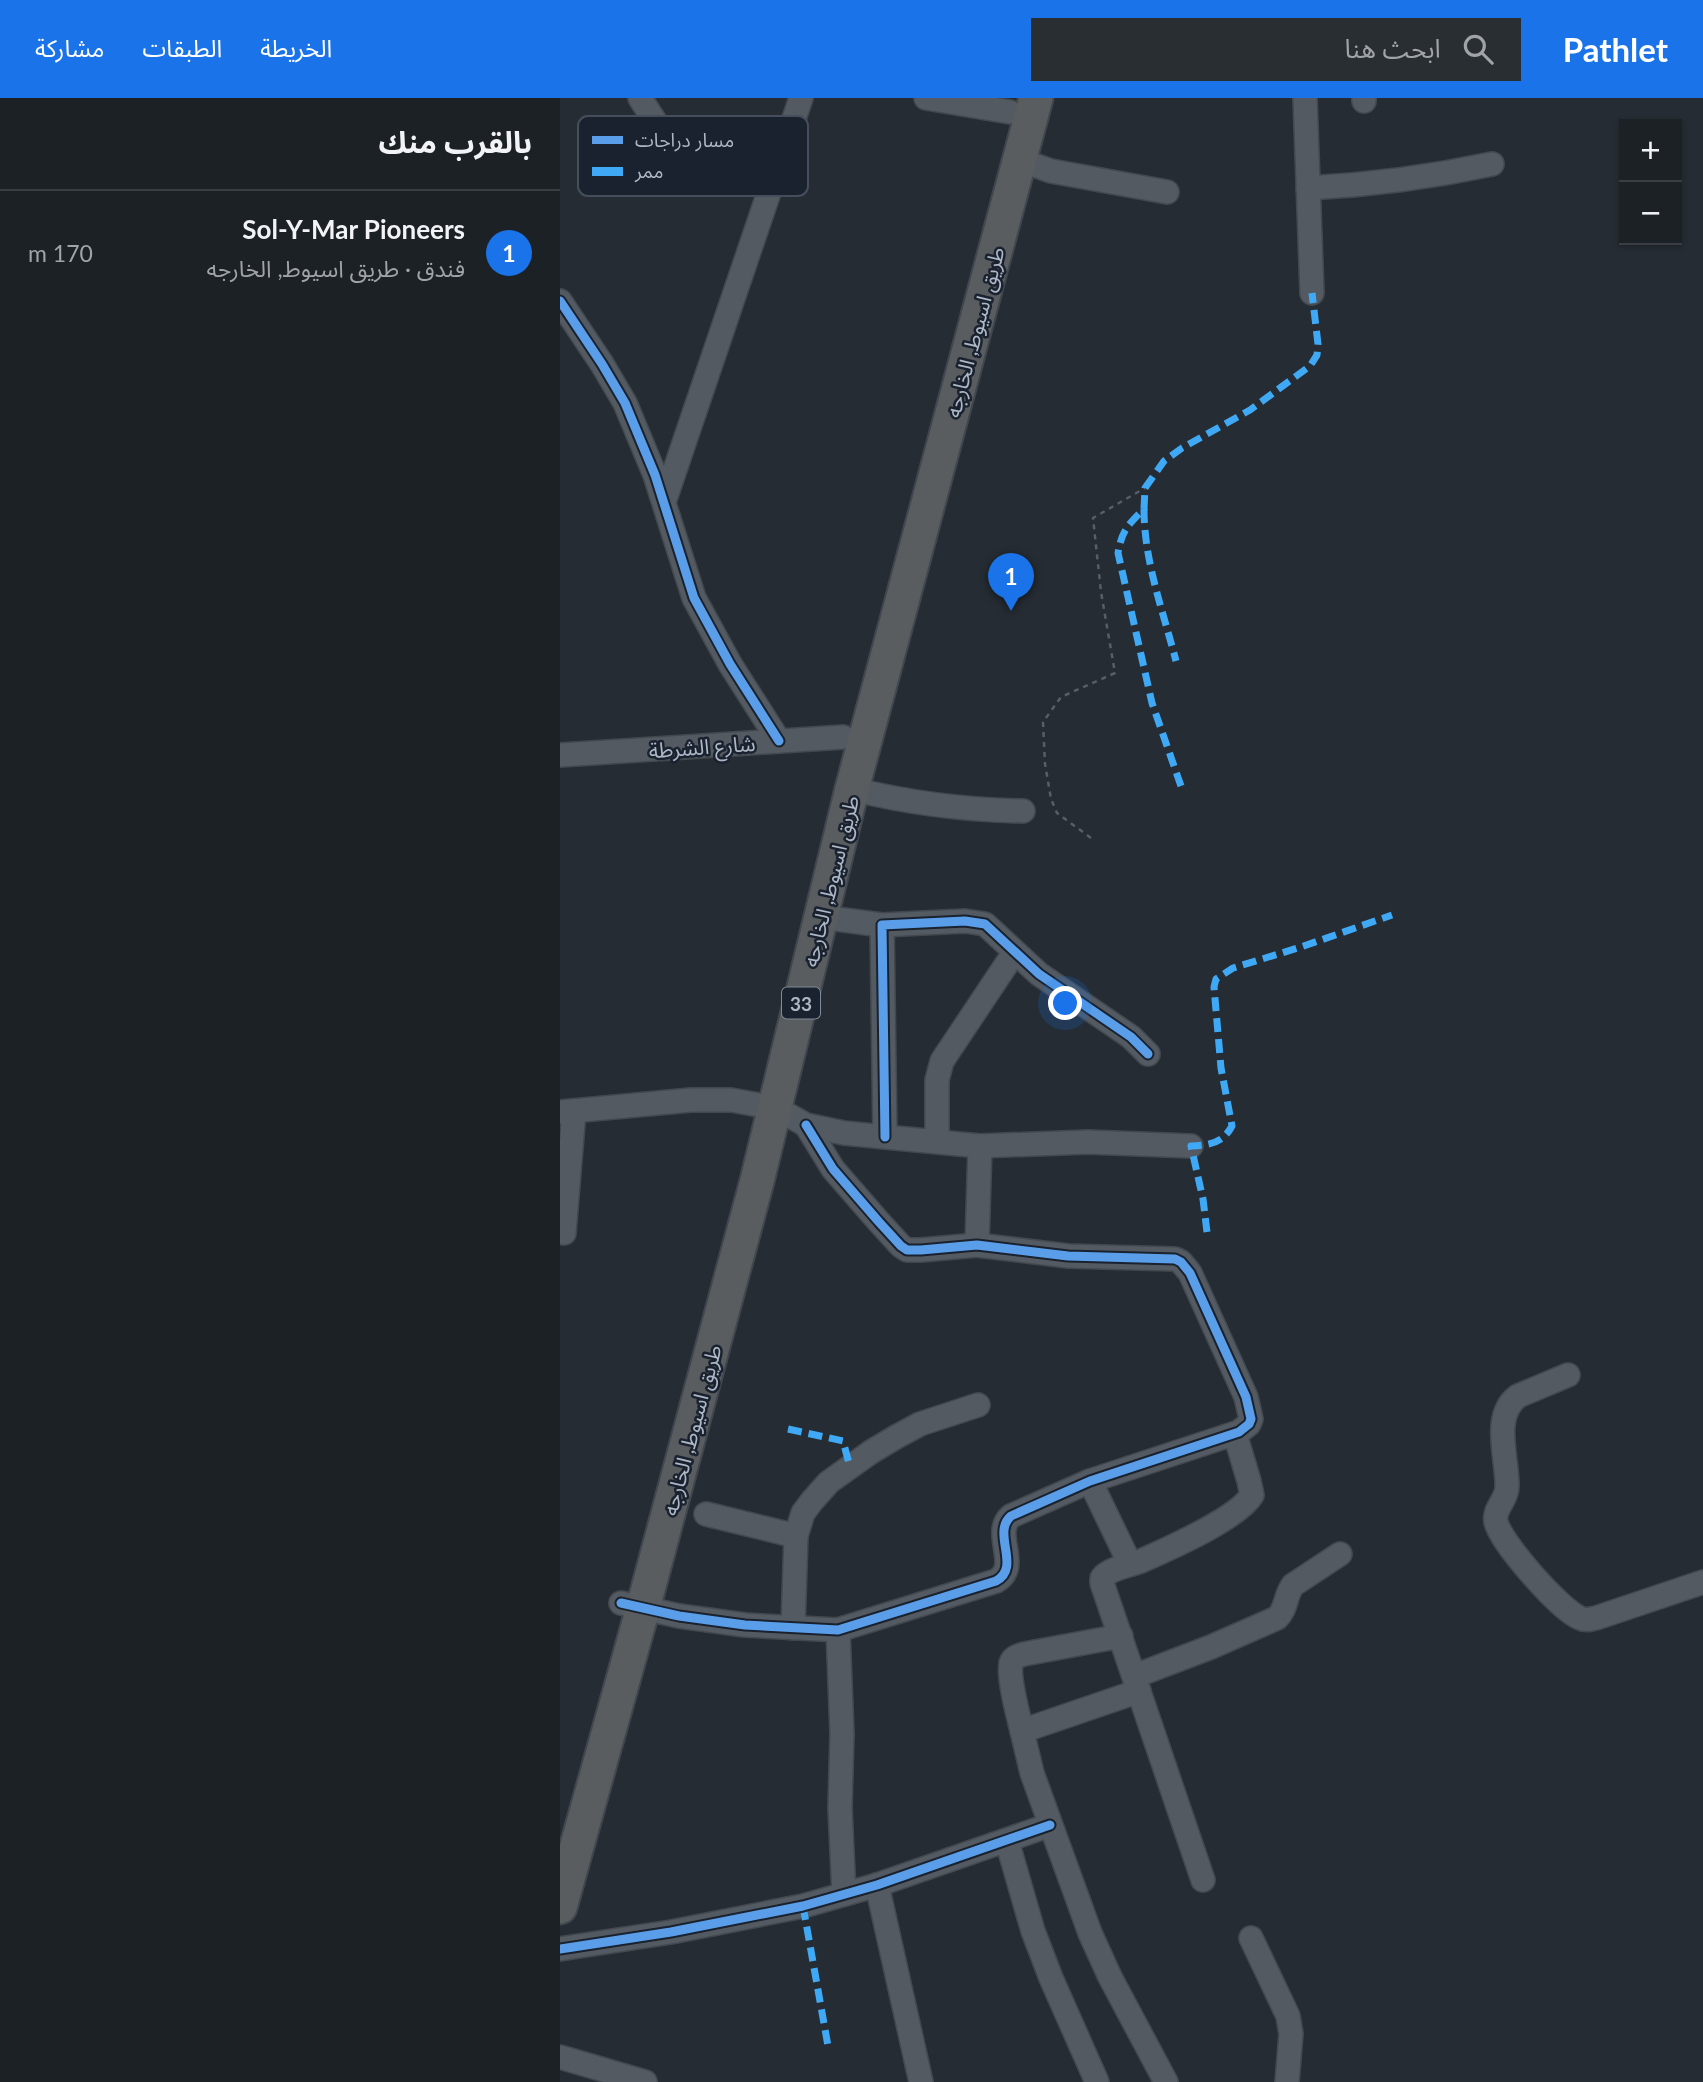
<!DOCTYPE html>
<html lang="ar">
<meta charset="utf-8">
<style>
:root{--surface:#1c2126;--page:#292e32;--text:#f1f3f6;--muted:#a0a3a7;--line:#3a3e43;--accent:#1a73e8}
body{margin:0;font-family:Lato,"Noto Sans Arabic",sans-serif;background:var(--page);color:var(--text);direction:rtl}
.controls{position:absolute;right:21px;top:21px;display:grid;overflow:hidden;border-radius:0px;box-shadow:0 2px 5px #0004}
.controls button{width:63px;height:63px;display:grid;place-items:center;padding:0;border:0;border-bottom:2px solid var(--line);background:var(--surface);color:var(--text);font:35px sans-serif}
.you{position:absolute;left:506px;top:906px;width:24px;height:24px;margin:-18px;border:5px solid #fff;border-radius:50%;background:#1a73e8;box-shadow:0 0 0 10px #1a73e833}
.badge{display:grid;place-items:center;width:46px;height:46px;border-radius:50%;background:var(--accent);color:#fff;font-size:23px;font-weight:700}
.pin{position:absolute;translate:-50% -58px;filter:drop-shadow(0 2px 4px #0008)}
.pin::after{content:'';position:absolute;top:37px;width:24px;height:21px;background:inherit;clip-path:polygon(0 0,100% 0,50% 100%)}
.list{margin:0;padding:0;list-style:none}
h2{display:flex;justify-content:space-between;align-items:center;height:91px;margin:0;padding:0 28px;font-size:30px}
h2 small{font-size:23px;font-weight:400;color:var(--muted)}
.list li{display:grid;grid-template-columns:46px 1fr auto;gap:21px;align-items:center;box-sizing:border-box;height:126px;padding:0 28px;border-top:2px solid var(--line)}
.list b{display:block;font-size:26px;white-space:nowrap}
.list p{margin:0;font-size:23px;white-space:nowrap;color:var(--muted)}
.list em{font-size:23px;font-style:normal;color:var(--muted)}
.icon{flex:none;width:38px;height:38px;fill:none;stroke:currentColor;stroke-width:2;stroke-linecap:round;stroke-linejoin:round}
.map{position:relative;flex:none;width:1143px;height:1984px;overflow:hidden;direction:ltr}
header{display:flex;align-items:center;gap:42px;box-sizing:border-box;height:98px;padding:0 35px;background:var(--accent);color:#fff}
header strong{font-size:33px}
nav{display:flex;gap:38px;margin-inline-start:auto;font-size:24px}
.search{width:490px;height:63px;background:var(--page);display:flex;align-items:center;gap:18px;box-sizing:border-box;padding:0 24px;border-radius:0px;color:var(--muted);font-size:26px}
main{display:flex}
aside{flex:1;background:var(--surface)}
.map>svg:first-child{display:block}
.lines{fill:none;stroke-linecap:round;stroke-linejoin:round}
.minor-casing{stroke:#42484e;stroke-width:26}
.highway-casing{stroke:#41474f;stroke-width:37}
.path{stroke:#585e65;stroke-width:2.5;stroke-dasharray:5 5;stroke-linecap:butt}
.minor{stroke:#545a62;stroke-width:23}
.highway{stroke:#5a5d60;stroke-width:33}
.quiet{stroke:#3fa9f5;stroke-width:7;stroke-dasharray:14 7;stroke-linecap:butt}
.cycleway-casing{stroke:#19222e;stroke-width:13}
.cycleway{stroke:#5a9eea;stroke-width:9}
.labels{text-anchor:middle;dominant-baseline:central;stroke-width:5;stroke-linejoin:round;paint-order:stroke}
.shield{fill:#19222e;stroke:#818a98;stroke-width:2}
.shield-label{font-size:19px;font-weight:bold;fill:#adb7c6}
.street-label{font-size:21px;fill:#adb7c6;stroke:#19222e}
.key{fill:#19222e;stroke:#454f5c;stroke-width:2}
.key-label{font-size:19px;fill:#adb7c6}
</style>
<header>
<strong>Pathlet</strong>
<div class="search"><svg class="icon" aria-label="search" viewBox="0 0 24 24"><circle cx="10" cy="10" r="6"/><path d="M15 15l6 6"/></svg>ابحث هنا</div>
<nav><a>الخريطة</a><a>الطبقات</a><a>مشاركة</a></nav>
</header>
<main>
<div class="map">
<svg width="1143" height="1984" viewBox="0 0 1143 1984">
<rect width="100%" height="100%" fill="#252c33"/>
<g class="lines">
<g class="minor-casing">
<g id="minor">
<path d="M80 0 126 72"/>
<path d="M366 0 450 14"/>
<path d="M745 0 752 195"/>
<path d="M804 0V3"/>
<path d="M460 62 491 73 607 94"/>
<path d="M748 90C810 87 871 79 932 66"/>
<path d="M0 203 42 266 65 305 95 377 134 500 170 566 219 643"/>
<path d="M104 404 241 0"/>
<path d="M0 657 283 639"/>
<path d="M292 691C349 705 404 712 463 713"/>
<path d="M261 819 322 827"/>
<path d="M0 1014 131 1002H171L216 1010 246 1027 284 1035 325 1039 420 1048 528 1044 631 1048"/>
<path d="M325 1039 322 827 405 823 425 826 479 876 571 939 588 956"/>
<path d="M377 1043V982L382 963 454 855"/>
<path d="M4 1135 14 1013"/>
<path d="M417 1147 420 1048"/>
<path d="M1008 1277 958 1298C931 1318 948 1361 947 1389 947 1402 933 1411 936 1424 941 1445 1000 1512 1020 1520 1026 1523 1030 1521 1036 1520L1143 1484"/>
<path d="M530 1383 570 1466"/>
<path d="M146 1416 236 1438"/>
<path d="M61 1505 119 1518 185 1527 278 1532 436 1483C462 1469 431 1435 451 1418L530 1383 679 1334 689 1326 691 1321 686 1299 630 1175 621 1164 615 1161 508 1158 417 1147 361 1152H347L341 1148 319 1124 273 1071 246 1027"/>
<path d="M233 1530 236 1438 243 1415 252 1403 269 1384 311 1354 336 1339 360 1326 418 1307"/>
<path d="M278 1532 282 1636 280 1710 284 1796"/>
<path d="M575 1578 651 1549 717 1520C727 1511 725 1497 733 1487L780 1456"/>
<path d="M579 1593 462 1633 472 1675 530 1835 550 1879 606 1984"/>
<path d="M462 1633C458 1617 448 1579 451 1565 453 1559 458 1558 464 1556L561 1538"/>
<path d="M447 1743 473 1833 491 1880 537 1984"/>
<path d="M643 1782 542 1485V1480C550 1470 569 1468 581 1463 608 1451 677 1421 692 1397L689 1383 675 1336"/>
<path d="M317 1787 361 1984"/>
<path d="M691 1840 728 1918 731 1936 727 1984"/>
<path d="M0 1851 111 1834 243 1808 317 1787 490 1727"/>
<path d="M0 1959 85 1984"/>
</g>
</g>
<g class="highway-casing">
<path id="highway" d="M0 1809 83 1510 197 1083 292 691 476 0"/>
</g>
<path class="path" d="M531 740 497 715 491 701 485 666 483 624 501 599 555 575 541 494 533 420 585 390"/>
<use href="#minor" class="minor"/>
<use href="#highway" class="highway"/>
<g class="quiet">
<path d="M126 72 173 54 224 50"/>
<path d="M584 411C584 463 603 513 616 563"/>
<path d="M621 688 592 605 558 455C562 432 568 427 584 411L585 390 604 363 622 350 690 312 750 268 757 257 758 246 752 195"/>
<path d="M647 1134 643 1101 631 1048C650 1047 663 1045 672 1028L661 970 654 889 656 881 673 870 741 849 832 817"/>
<path d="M228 1331 283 1343 290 1369"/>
<path d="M243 1808 268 1948"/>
</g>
<g class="cycleway-casing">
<g id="cycleway">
<path d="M0 203 42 266 65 305 95 377 134 500 170 566 219 643"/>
<path d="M325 1039 322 827 405 823 425 826 479 876 571 939 588 956"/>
<path d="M61 1505 119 1518 185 1527 278 1532 436 1483C462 1469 431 1435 451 1418L530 1383 679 1334 689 1326 691 1321 686 1299 630 1175 621 1164 615 1161 508 1158 417 1147 361 1152H347L341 1148 319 1124 273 1071 246 1027"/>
<path d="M0 1851 111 1834 243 1808 317 1787 490 1727"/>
</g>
</g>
<use href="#cycleway" class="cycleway"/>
</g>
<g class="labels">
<rect class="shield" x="222" y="889.5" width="38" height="31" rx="5"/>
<g class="shield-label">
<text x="241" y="905">33</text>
</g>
<g class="street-label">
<text transform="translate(414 234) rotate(-75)">طريق اسيوط, الخارجه</text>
<text transform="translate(142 648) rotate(-4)">شارع الشرطة</text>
<text transform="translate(270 783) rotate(-76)">طريق اسيوط, الخارجه</text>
<text transform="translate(131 1332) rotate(-75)">طريق اسيوط, الخارجه</text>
</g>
</g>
<rect x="18" y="18" width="230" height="80" rx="10" class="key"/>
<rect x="32" y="38" width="31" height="8" fill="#5a9eea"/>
<rect x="32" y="69" width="31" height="9" fill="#3fa9f5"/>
<g class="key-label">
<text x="75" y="49">مسار دراجات</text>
<text x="75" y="80">ممر</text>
</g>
</svg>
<div class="controls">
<button>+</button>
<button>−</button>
</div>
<div class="you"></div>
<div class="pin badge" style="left:451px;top:513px">1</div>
</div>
<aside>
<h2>بالقرب منك<small></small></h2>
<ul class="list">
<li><span class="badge">1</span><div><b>Sol-Y-Mar Pioneers</b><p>فندق · طريق اسيوط, الخارجه</p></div><em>170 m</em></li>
</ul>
</aside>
</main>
